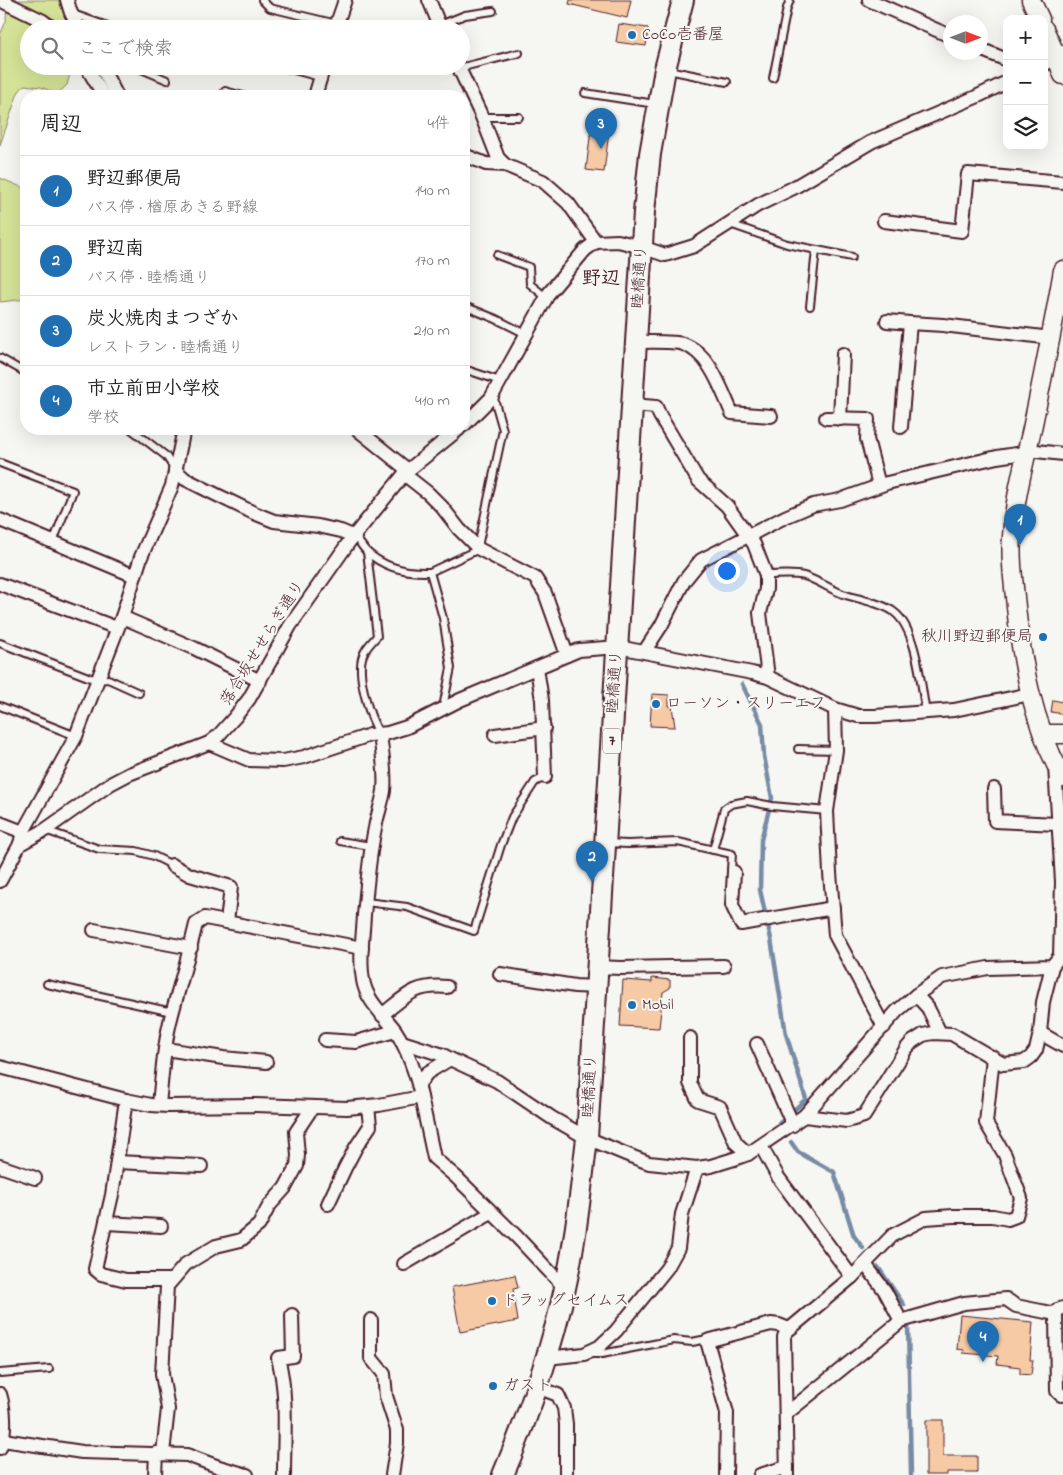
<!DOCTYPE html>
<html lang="ja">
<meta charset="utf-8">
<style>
:root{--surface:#fff;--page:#f2f2f2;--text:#222;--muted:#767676;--line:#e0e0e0;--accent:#1f6fb2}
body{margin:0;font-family:"Indie Flower","Klee One",sans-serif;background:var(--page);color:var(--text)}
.controls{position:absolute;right:15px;top:15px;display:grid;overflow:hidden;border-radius:10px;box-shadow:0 5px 20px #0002}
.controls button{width:45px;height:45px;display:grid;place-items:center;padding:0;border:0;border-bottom:1px solid var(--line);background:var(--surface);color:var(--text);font:25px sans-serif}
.compass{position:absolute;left:943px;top:15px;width:45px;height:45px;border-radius:50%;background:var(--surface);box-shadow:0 5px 20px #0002;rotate:90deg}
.you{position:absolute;left:726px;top:570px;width:18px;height:18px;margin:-12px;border:4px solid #fff;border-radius:50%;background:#1a73e8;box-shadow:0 0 0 8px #1a73e833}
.badge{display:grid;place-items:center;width:32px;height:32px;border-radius:50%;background:var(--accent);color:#fff;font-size:16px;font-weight:700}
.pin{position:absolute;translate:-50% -41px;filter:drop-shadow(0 1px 2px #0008)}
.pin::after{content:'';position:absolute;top:26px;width:18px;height:15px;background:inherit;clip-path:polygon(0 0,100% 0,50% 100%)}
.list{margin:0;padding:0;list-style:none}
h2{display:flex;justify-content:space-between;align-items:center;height:65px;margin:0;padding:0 20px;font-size:21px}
h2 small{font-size:16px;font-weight:400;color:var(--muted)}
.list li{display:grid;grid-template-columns:32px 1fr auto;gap:15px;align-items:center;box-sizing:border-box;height:70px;padding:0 20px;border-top:1px solid var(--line)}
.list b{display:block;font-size:19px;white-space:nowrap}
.list p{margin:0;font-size:16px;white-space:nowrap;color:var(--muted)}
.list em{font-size:16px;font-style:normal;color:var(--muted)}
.icon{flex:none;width:28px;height:28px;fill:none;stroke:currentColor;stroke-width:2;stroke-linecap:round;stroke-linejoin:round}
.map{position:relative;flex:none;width:1063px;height:1475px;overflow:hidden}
.search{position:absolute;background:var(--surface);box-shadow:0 5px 20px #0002;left:20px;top:20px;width:450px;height:55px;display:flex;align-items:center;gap:12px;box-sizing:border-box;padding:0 18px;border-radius:28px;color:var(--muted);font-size:19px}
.panel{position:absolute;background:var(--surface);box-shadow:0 5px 20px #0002;left:20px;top:90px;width:450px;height:345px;border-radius:20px}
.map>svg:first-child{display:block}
.green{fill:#d4e397;stroke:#8f8161}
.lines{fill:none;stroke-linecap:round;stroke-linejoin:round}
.stream{stroke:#788ba5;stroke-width:4.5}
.building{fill:#f6caa5;stroke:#4a1f2b}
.service-casing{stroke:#4a1f2b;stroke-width:10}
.minor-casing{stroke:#4a1f2b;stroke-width:16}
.secondary-casing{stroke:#4a1f2b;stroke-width:21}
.primary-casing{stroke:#4a1f2b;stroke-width:24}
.service{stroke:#f6f6f2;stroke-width:6}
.minor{stroke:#f6f6f2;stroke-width:12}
.secondary{stroke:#f6f6f2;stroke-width:18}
.primary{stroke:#f6f6f2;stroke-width:20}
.poi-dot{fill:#1f6fb2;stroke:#f6f6f2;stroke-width:2}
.labels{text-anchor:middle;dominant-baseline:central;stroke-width:4;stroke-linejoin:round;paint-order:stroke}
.shield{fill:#f6f6f2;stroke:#7e6067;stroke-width:1}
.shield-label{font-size:15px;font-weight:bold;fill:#4a1f2b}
.poi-label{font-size:16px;fill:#4a1f2b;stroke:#f6f6f2;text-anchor:start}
.street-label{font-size:16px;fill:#4a1f2b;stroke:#f6f6f2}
.quarter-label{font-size:19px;font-weight:bold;fill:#4a1f2b;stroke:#f6f6f2}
</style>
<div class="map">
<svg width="1063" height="1475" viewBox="0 0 1063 1475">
<rect width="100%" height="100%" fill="#f6f6f2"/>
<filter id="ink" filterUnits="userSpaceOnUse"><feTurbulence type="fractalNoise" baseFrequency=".02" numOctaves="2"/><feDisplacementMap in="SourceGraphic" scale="10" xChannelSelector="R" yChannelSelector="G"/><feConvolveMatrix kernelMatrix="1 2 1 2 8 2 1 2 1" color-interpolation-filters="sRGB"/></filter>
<g filter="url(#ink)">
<g class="green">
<path d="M7 0H58L70 29H29V66H72L67 85 57 94 41 87 24 85 18 93 0 145V35L6 21Z"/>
<path d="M0 178 26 189V299L0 302Z"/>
</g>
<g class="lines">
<g class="stream">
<path d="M742 684 762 724 764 756 772 798 761 840 760 890 771 939 786 1034 806 1099 779 1124"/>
<path d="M791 1142 798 1152 834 1172 854 1236 863 1248"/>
<path d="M878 1267 904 1305"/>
<path d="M908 1324 911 1475"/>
</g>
</g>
<g class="building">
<path d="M570 0H631L627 18 569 4Z"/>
<path d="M619 24 648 28 646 46 616 42Z"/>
<path d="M591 129 609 131 604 172 586 170Z"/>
<path d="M652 694 669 695V706H672L675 727 650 726Z"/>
<path d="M1053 700 1063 702V714L1051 712Z"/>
<path d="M652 978 670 980V988L663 992 659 1028 620 1026 623 980 652 982Z"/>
<path d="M515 1275 518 1288 513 1289 518 1321 460 1332 452 1287Z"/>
<path d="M960 1315 1033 1322 1030 1360H1033L1031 1375 1020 1374V1367L997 1364 998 1356 963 1353 964 1350 957 1349Z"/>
<path d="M926 1420H943V1456H977V1472H947V1475H926Z"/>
</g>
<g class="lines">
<g class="service-casing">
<g id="service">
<path d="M262 0 270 8 337 24"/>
<path d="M73 14 116 29"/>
<path d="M440 25 465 15 493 11"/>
<path d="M134 66 167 80"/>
<path d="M279 66 320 77"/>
<path d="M445 66 459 68 519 53"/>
<path d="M668 70 727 82"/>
<path d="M773 78 787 8 790 0"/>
<path d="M225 91 243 96"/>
<path d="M585 93 655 104"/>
<path d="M482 117H519"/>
<path d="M730 224 787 244 852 257"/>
<path d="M497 255 529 267 530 284 547 298"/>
<path d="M464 306 496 319 526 334"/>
<path d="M810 306 816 250"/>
<path d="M0 358 26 373"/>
<path d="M464 369 500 381"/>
<path d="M131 429 166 456 175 470"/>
<path d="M0 463 73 491 53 542"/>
<path d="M355 537C359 541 363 548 367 552 385 568 407 573 430 572L443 618 451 668 443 707"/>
<path d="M367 552 377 636C372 642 366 647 363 655 356 673 369 718 380 734"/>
<path d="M430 572 479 549V542L503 430 493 395"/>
<path d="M766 575C777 575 794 573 804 576 817 580 830 589 843 594 857 599 883 603 894 612 917 629 921 686 926 713"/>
<path d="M0 643 96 680 108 679 139 693"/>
<path d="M0 706 76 736"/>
<path d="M798 749 836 750"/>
<path d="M45 830 99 849 136 851 154 856 172 865"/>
<path d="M340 841 371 846"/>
<path d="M607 843 628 844 678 842 732 854 731 870 734 872"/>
<path d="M713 850 724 809 731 804 747 801 772 806 827 811"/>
<path d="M366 902 407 907 474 931 501 845 512 817 535 782 545 777"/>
<path d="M47 984 172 1012"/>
<path d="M592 1354H602L674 1340 692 1342 702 1340 707 1341"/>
<path d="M0 1373 49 1369"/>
</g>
</g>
<g class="minor-casing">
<g id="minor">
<path d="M0 0 43 21 54 29"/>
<path d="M67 0 71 13 80 29"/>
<path d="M429 0 441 29"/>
<path d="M869 0 950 36"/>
<path d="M335 29 345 0"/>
<path d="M980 49 1007 60"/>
<path d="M1044 65 1063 52"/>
<path d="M86 66 104 96"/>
<path d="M101 66 117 96"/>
<path d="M458 66 482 117 498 158 505 165 543 181 568 203 596 242"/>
<path d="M315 96 324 66"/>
<path d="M464 155 486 164 505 165"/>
<path d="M884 221 962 231 968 174 1063 182"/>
<path d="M887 321 910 323"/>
<path d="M636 342C646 342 675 341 683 344 710 353 721 389 732 413L771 416"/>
<path d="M632 405 656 407 660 416 698 480 727 506 754 544 766 575V589L760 613 768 677"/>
<path d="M826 418 868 419 867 439 879 485"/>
<path d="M840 419 843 354"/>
<path d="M464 425 491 398 549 293 585 250 596 242 618 241 642 247 665 255 694 246 758 205 793 188 871 142 976 97 1007 82"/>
<path d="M901 427 910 323 943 325 1051 338"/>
<path d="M357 429 404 467 409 478 428 493 442 507 459 529 479 549 535 578 545 593 567 655"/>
<path d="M175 470 185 479 217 495 254 513 274 521 318 526 341 531 355 537"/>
<path d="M0 520 135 576"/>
<path d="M0 584 117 628"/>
<path d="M122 617 194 648 260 681"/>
<path d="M644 652 661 626 684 581 701 560 785 517 813 505 840 500 887 483 997 457 1036 451 1063 454"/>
<path d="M537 668 542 700 545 777"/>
<path d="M835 709 836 750 827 811 830 873 835 935 884 1027"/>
<path d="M495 735 544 728"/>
<path d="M209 743 249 760 283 761 304 757 370 735 388 733 407 727 460 700 579 650 618 647 752 673 768 677 835 709 858 716H875L954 710 1030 694"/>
<path d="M1055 766 1062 882 1060 956"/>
<path d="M994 789 995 821 1057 824"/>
<path d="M0 823 23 832"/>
<path d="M20 844 23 832 76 736 122 617 141 557 172 486 184 429"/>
<path d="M172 865 190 875 231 887 227 922"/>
<path d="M734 872 732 905 741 924 833 908"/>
<path d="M0 881 20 844 45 830 110 784 129 774 209 743 218 736 235 717 249 699 290 626 349 542 406 472 459 429"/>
<path d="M94 930 191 948"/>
<path d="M598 967 620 968 724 966"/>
<path d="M500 974 575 986 596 987"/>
<path d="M916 995 928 1008 940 1033"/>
<path d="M382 1015C406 996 414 984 447 987"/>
<path d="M1040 1033 1063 1046"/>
<path d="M690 1038V1083L698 1100 720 1107 736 1143 748 1154"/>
<path d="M325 1040 356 1042 395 1031"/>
<path d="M402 1042 443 1055 450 1059"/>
<path d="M757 1044 793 1125"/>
<path d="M166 1049 223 1058 266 1062"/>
<path d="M0 1067 126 1100 151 1105 168 1106 255 1105 347 1108 379 1105 421 1097C417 1076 407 1048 395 1030 383 1014 366 1000 363 980 359 959 363 936 364 915 367 886 369 857 375 828 377 816 382 803 384 791 386 772 382 753 380 734"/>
<path d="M419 1084 427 1073 450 1059 497 1081 552 1118 587 1138 633 1157 649 1163 697 1168 711 1166 734 1159 748 1154 804 1116 897 1011 916 995 942 977 988 968 1052 966 1060 956 1063 955"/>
<path d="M421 1097 434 1158 456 1177 517 1237 565 1288"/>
<path d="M126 1100 112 1195 95 1269 101 1274 126 1280H171"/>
<path d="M159 1105C162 1075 164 1043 172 1014 180 984 189 954 196 924L205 918 362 948"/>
<path d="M804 1116 847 1121 864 1116 906 1049 912 1042 923 1035 933 1033 952 1034 1003 1064 1024 1062 1031 1057 1036 1050 1040 1033 1043 1002 1052 966"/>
<path d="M761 1146 778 1177 852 1277"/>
<path d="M117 1162 201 1166"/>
<path d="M0 1166 35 1178"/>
<path d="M328 1204 345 1168 356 1147 370 1126 368 1106"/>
<path d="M106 1223 161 1226"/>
<path d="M404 1264 491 1213"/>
<path d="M865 1264 885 1291 901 1321"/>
<path d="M1056 1314 1057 1391 1061 1395H1063"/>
<path d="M371 1320V1358L384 1374 386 1396 397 1430V1443L392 1475"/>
<path d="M547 1358 584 1354 599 1347 616 1331 667 1268 678 1248 682 1214 697 1168"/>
<path d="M537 1387 558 1395 564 1408 566 1424V1475"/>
<path d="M0 1394C5 1410 6 1432 0 1448"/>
<path d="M787 1413 901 1321 964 1303 1006 1299 1016 1306 1056 1314 1057 1310 1063 1308"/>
<path d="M3 1440 82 1452 187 1455 219 1467 247 1475"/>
<path d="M163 1453 168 1409 162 1374 167 1286 186 1264 216 1246 241 1240 259 1225 269 1206 285 1188 297 1166 298 1155 296 1132 312 1108"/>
<path d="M155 1475 156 1453"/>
<path d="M284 1475C284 1437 288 1394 278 1358L293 1356 292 1315"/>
<path d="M726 1475 727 1413 707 1341 771 1324 779 1325 789 1329"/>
<path d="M760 1475 787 1467"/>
<path d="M787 1475 784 1337 786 1332 852 1277 893 1235 926 1218 953 1216H993L1008 1219 1016 1216 1021 1198 1005 1155 986 1123 993 1057"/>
</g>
</g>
<g class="secondary-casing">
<g id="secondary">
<path d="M1031 0 1040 19"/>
<path d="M1044 29 1056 55 1063 75"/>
<path d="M1063 270C1054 323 1043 376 1032 429 1024 464 1014 501 1012 537 1010 557 1013 577 1015 597 1021 659 1032 723 1063 778"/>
<path d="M1043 734H1063"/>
</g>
</g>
<g class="primary-casing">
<path id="primary" d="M503 1475C529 1414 551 1352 565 1288 576 1239 581 1188 587 1138L644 212 650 154 665 69 683 0"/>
</g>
<use href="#service" class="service"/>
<use href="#minor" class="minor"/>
<use href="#secondary" class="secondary"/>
<use href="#primary" class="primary"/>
</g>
</g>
<g class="poi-dot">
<circle cx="632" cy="35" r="5"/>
<circle cx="1043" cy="637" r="5"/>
<circle cx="656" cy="704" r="5"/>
<circle cx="632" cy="1005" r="5"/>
<circle cx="492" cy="1301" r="5"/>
<circle cx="493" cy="1386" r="5"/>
</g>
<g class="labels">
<rect class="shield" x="603" y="728.5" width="18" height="25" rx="4"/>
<g class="shield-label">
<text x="612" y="741">7</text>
</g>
<g class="poi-label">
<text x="642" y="35">CoCo壱番屋</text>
<text x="1033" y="637" text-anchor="end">秋川野辺郵便局</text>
<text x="666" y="704">ローソン・スリーエフ</text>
<text x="642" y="1005">Mobil</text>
<text x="502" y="1301">ドラッグセイムス</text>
<text x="503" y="1386">ガスト</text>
</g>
<g class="street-label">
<text transform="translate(640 277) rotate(-86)">睦橋通り</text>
<text transform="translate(263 643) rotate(-58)">落合坂せせらぎ通り</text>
<text transform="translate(615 682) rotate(-86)">睦橋通り</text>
<text transform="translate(590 1086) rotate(-87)">睦橋通り</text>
</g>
<g class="quarter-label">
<text x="601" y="279">野辺</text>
</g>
</g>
</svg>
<div class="controls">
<button>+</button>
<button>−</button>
<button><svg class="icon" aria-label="layers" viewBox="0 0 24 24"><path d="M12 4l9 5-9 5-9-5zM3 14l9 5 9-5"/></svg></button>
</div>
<svg class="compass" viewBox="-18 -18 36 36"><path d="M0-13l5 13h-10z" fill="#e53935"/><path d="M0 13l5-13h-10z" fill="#767676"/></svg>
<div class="you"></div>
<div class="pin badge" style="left:1020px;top:545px">1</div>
<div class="pin badge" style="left:592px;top:882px">2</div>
<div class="pin badge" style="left:601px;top:149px">3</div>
<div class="pin badge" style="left:983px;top:1362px">4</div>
<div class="search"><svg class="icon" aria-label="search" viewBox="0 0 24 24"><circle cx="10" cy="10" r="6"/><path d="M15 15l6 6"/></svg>ここで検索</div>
<section class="panel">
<h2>周辺<small>4件</small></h2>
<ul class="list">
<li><span class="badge">1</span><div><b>野辺郵便局</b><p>バス停 · 楢原あきる野線</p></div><em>140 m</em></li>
<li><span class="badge">2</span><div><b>野辺南</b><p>バス停 · 睦橋通り</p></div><em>170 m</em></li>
<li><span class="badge">3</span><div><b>炭火焼肉まつざか</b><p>レストラン · 睦橋通り</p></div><em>210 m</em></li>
<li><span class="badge">4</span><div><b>市立前田小学校</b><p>学校</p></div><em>410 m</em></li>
</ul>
</section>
</div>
